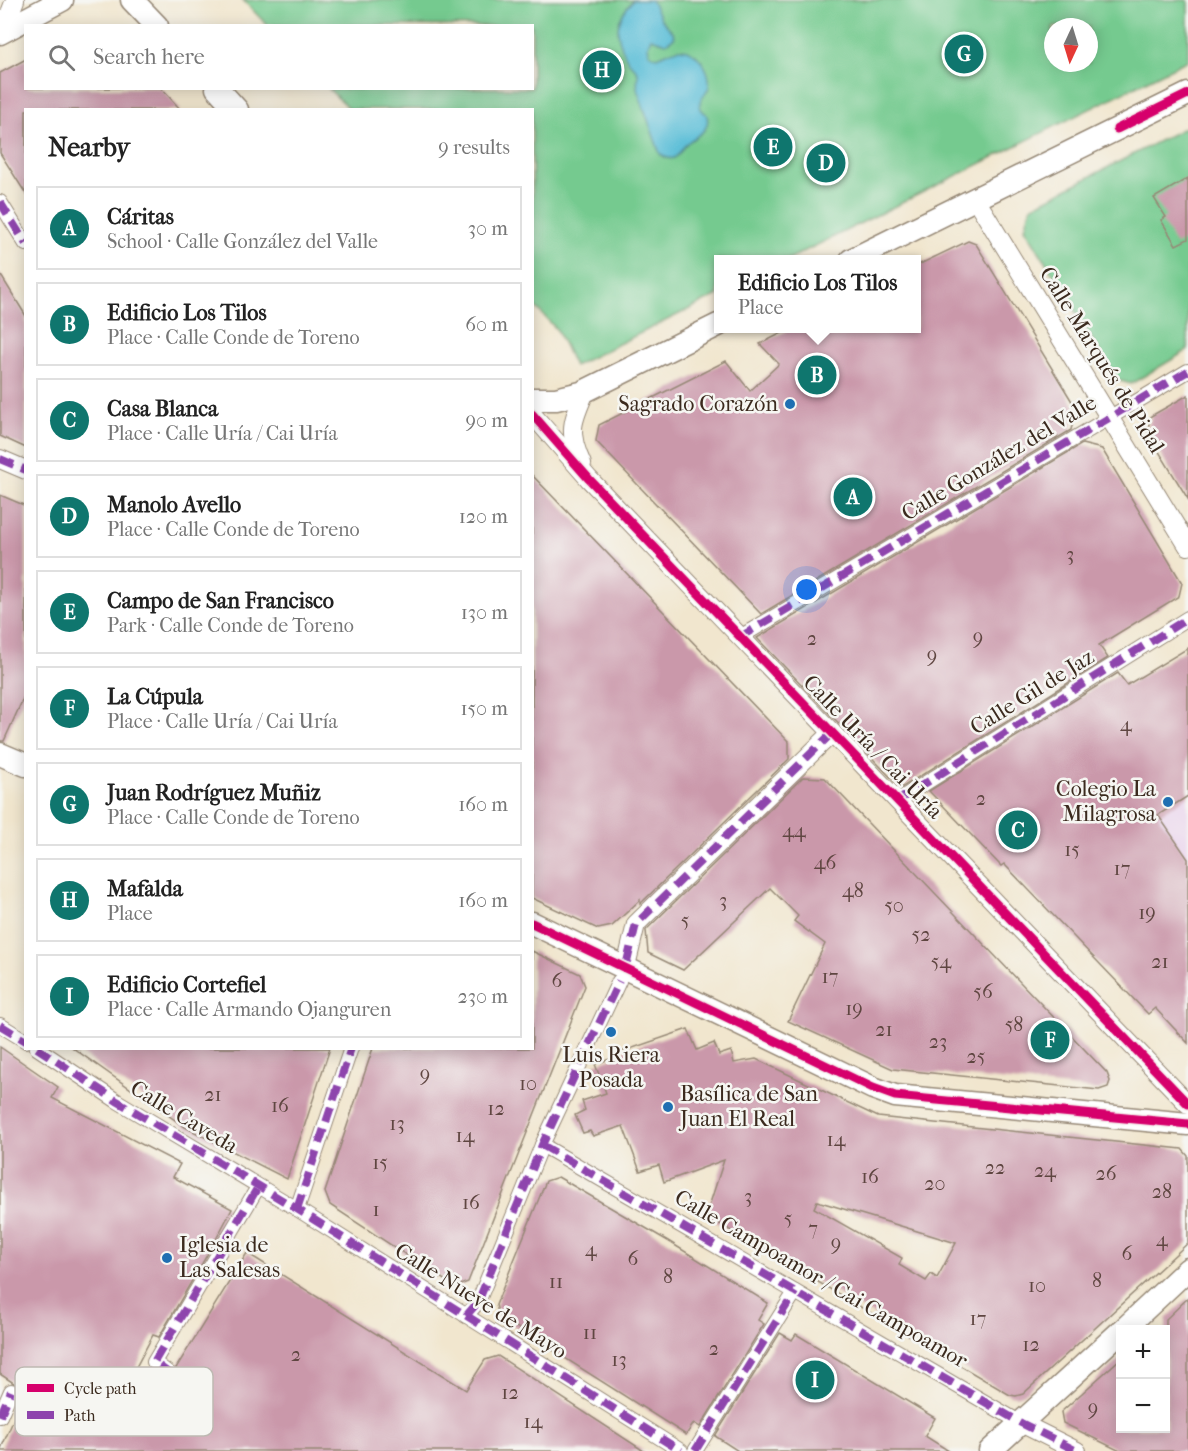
<!DOCTYPE html>
<meta charset="utf-8">
<style>
:root{--surface:#fff;--page:#f2f2f2;--text:#222;--muted:#767676;--line:#e0e0e0;--accent:#0f766e}
body{margin:0;font-family:"IM FELL French Canon",serif;background:var(--page);color:var(--text)}
.controls{position:absolute;right:18px;bottom:18px;display:grid;overflow:hidden;border-radius:0px;box-shadow:0 3px 15px #0003}
.controls button{width:54px;height:54px;display:grid;place-items:center;padding:0;border:0;border-bottom:2px solid var(--line);background:var(--surface);color:var(--text);font:30px sans-serif}
.compass{position:absolute;left:1044px;top:18px;width:54px;height:54px;border-radius:50%;background:var(--surface);box-shadow:0 3px 15px #0003;rotate:184deg}
.you{position:absolute;left:807px;top:590px;width:21px;height:21px;margin:-15px;border:4px solid #fff;border-radius:50%;background:#1a73e8;box-shadow:0 0 0 9px #1a73e833}
.badge{display:grid;place-items:center;width:39px;height:39px;border-radius:50%;background:var(--accent);color:#fff;font-size:20px;font-weight:700}
.pin{position:absolute;translate:-50% -50%;border:3px solid #fff;box-shadow:0 2px 6px #0006}
.popup{position:absolute;left:714px;top:255px;width:207px;height:78px;box-sizing:border-box;display:grid;place-content:center;border-radius:0px;background:var(--surface);filter:drop-shadow(0 2px 4px #0005);font-size:20px;white-space:nowrap;color:var(--muted)}
.popup b{font-size:22px;color:var(--text)}
.popup::after{content:'';position:absolute;left:50%;top:100%;margin-left:-12px;border:12px solid transparent;border-top-color:var(--surface)}
.list{margin:0;padding:0;list-style:none}
h2{display:flex;justify-content:space-between;align-items:center;height:78px;margin:0;padding:0 24px;font-size:26px}
h2 small{font-size:20px;font-weight:400;color:var(--muted)}
.list li{display:grid;grid-template-columns:39px 1fr auto;gap:18px;align-items:center;box-sizing:border-box;height:84px;margin:0 12px 12px;padding:0 12px;border:2px solid var(--line);border-radius:0px}
.list b{display:block;font-size:22px;white-space:nowrap}
.list p{margin:0;font-size:20px;white-space:nowrap;color:var(--muted)}
.list em{font-size:20px;font-style:normal;color:var(--muted)}
.icon{flex:none;width:33px;height:33px;fill:none;stroke:currentColor;stroke-width:2;stroke-linecap:round;stroke-linejoin:round}
.map{position:relative;flex:none;width:1188px;height:1451px;overflow:hidden}
.search{position:absolute;background:var(--surface);box-shadow:0 3px 15px #0003;left:24px;top:24px;width:510px;height:66px;display:flex;align-items:center;gap:15px;box-sizing:border-box;padding:0 21px;border-radius:0px;color:var(--muted);font-size:22px}
.panel{position:absolute;background:var(--surface);box-shadow:0 3px 15px #0003;left:24px;top:108px;width:510px;height:942px;border-radius:0px}
.map>svg:first-child{display:block}
.built{fill:#e9d2ed}
.green{fill:#74ca8f;stroke:#587a56;stroke-width:1.5;fill-rule:evenodd}
.water{fill:#58bdd7;stroke:#4a747a;stroke-width:1.5}
.building{fill:#ca98aa;fill-rule:evenodd}
.lines{fill:none;stroke-linecap:round;stroke-linejoin:round}
.pedestrian-casing{stroke:#968876;stroke-width:16}
.minor-casing{stroke:#968876;stroke-width:20}
.tertiary-casing{stroke:#968876;stroke-width:25}
.pedestrian{stroke:#fff;stroke-width:14}
.minor{stroke:#fff;stroke-width:18}
.tertiary{stroke:#fff;stroke-width:22}
.quiet{stroke:#8e44ad;stroke-width:8;stroke-dasharray:15 8;stroke-linecap:butt}
.cycleway-casing{stroke:#f6f6f2;stroke-width:13}
.cycleway{stroke:#d6006c;stroke-width:9}
.poi-dot{fill:#1f6fb2;stroke:#f6f6f2;stroke-width:2}
.labels{text-anchor:middle;dominant-baseline:central;stroke-width:5;stroke-linejoin:round;paint-order:stroke}
.number-label{font-size:20px;fill:#5f4641}
.street-label{font-size:22px;fill:#3b2a1e;stroke:#f6f6f2}
.poi-label{font-size:22px;fill:#3b2a1e;stroke:#f6f6f2;text-anchor:end}
.key{fill:#f6f6f2;stroke:#beb9b2;stroke-width:1.5}
.key-label{font-size:16px;fill:#3b2a1e}
</style>
<div class="map">
<svg width="1188" height="1451" viewBox="0 0 1188 1451">
<rect width="100%" height="100%" fill="#f6f6f2"/>
<filter id="ink" filterUnits="userSpaceOnUse"><feTurbulence type="fractalNoise" baseFrequency=".0167" numOctaves="2"/><feDisplacementMap in="SourceGraphic" scale="12" xChannelSelector="R" yChannelSelector="G"/><feConvolveMatrix kernelMatrix="1 2 1 2 8 2 1 2 1" color-interpolation-filters="sRGB"/></filter>
<filter id="wash" filterUnits="userSpaceOnUse"><feTurbulence type="fractalNoise" baseFrequency=".008" numOctaves="4" result="noise"/><feDisplacementMap in="SourceGraphic" scale="24" xChannelSelector="R" yChannelSelector="G"/><feGaussianBlur stdDeviation="1.35" result="paint"/><feColorMatrix in="noise" values="0 0 0 0 0 0 0 0 0 0 0 0 0 0 0 0 0 1.4 0 .05"/><feComposite in="paint" operator="in"/></filter>
<g filter="url(#wash)">
<rect width="100%" height="100%" fill="#f1e6ce"/>
<path class="built" d="M1188 749V859L1151 806Z"/>
<g class="green">
<path d="M243 0H1188V60L789 259 718 260V295L574 366 557 330 533 304 532 110 349 109 329 89 532 88V26L267 25ZM1053 27H1089V63H1053Z"/>
<path d="M1188 126V350L1131 384 1117 380 1025 228 1031 207Z"/>
</g>
<path class="water" d="M633 0H651L661 19 673 32 675 37 666 43 651 38 648 45 649 53 656 57C664 55 670 50 679 49 697 48 711 70 709 86 708 94 701 96 700 103 699 109 703 111 707 115 711 132 696 135 686 144 677 154 677 165 660 154L637 89 638 72C634 66 628 63 626 57 613 32 616 20 633 0Z"/>
<g id="blocks">
<g class="building">
<path d="M26 59V88H161L181 110H26V194L0 153V73Z"/>
<path d="M1188 178V239L1176 245 1161 220 1166 217 1154 198Z"/>
<path d="M968 241 976 244 1076 408 1071 430 761 614 596 441 599 425 726 361 750 391 779 364 760 344 792 328H916V266Z"/>
<path d="M0 274 26 316V448L0 436Z"/>
<path d="M1188 395V499L1147 432 1151 416Z"/>
<path d="M1082 444 1102 449 1182 583 1179 596 1099 645 1108 658 901 788 757 638Z"/>
<path d="M532 475 789 742V759L640 904V900L612 926 598 929 532 898Z"/>
<path d="M0 495 26 506V692L4 741H0Z"/>
<path d="M1188 648V796L1158 815 1188 859V1043L1155 1008 1148 1014 1004 864 1001 866 929 791 1118 673 1127 685Z"/>
<path d="M803 777 825 778 1107 1073 1110 1081 1108 1087 1099 1090 893 1069 788 1021 825 944 794 921 798 916 770 888 683 970 648 953 646 930Z"/>
<path d="M532 951 580 974 585 986 468 1282 455 1287 330 1205 325 1192 373 1048H532Z"/>
<path d="M688 1029 697 1050 714 1043 719 1055 731 1051 734 1063 756 1059 878 1117 1182 1149 1188 1156V1243L1023 1394 1016 1396 1010 1395 706 1216 724 1160 664 1182 659 1165 640 1171 623 1126 593 1136 590 1131 583 1133 575 1115 585 1110 582 1101 606 1093 595 1064 616 1057 618 1053ZM817 1201 904 1227 956 1243 937 1278 931 1274 926 1281 899 1265 902 1258 814 1208Z"/>
<path d="M0 1047 58 1087 52 1098 180 1164 173 1177 232 1209 214 1243 159 1337 153 1335 134 1371 164 1387 166 1383H174L178 1381 180 1376 176 1368 247 1253 466 1390 485 1360 498 1356 644 1451H0L26 1391 0 1374Z"/>
<path d="M73 1048H330L287 1179 185 1127Z"/>
<path d="M558 1177 668 1241 768 1303 758 1320 764 1324 700 1427 694 1423 686 1435 499 1316 496 1305 546 1181Z"/>
<path d="M1188 1298V1451H1120L1063 1423 1061 1412 1120 1359V1428H1166V1319Z"/>
<path d="M780 1333 792 1340 796 1334 935 1418 925 1436 949 1451H738L715 1436Z"/>
</g>
</g>
</g>
<g filter="url(#ink)">
<use href="#blocks" fill-opacity="0" stroke="#968876" stroke-width="1.5"/>
<g class="lines">
<g class="pedestrian-casing">
<g id="pedestrian">
<path d="M0 202 26 244"/>
<path d="M740 637 1188 371"/>
<path d="M897 801 1188 618"/>
<path d="M0 1025 26 1041"/>
<path d="M37 1048 117 1101 297 1209 681 1451"/>
<path d="M542 1145 1021 1423"/>
<path d="M297 1209 351 1048"/>
<path d="M466 1316 478 1302 542 1145 619 981"/>
<path d="M171 1375 154 1362 258 1187"/>
<path d="M0 1416 11 1391"/>
<path d="M695 1451 795 1292"/>
</g>
</g>
<g class="minor-casing">
<g id="minor">
<path d="M3 31 15 0"/>
<path d="M975 198 1188 546"/>
<path d="M532 414 589 479 1188 1104"/>
<path d="M0 459 26 470"/>
<path d="M582 464C567 432 572 421 586 390"/>
<path d="M627 962 636 924 832 733"/>
<path d="M1021 1423 1077 1451"/>
</g>
</g>
<g class="tertiary-casing">
<g id="tertiary">
<path d="M132 0 157 26"/>
<path d="M0 33 62 0"/>
<path d="M217 88 237 110"/>
<path d="M851 260 1188 94"/>
<path d="M532 399H556L581 393 718 325"/>
<path d="M0 754 26 765"/>
<path d="M532 923 873 1088 895 1096 1188 1124"/>
<path d="M1123 1330 1188 1269"/>
<path d="M990 1451 1120 1332"/>
</g>
</g>
<use href="#pedestrian" class="pedestrian"/>
<use href="#minor" class="minor"/>
<use href="#tertiary" class="tertiary"/>
<g class="quiet">
<path d="M0 202 26 244"/>
<path d="M0 459 26 470"/>
<path d="M740 637 1188 371"/>
<path d="M897 801 1188 618"/>
<path d="M627 962 636 924 832 733"/>
<path d="M0 1025 26 1041"/>
<path d="M37 1048 117 1101 297 1209 681 1451"/>
<path d="M542 1145 1021 1423 1077 1451"/>
<path d="M297 1209 351 1048"/>
<path d="M466 1316 478 1302 542 1145 619 981"/>
<path d="M171 1375 154 1362 258 1187"/>
<path d="M0 1416 11 1391"/>
<path d="M695 1451 795 1292"/>
</g>
<g class="cycleway-casing">
<g id="cycleway">
<path d="M1117 129 1188 94"/>
<path d="M532 414 589 479 1188 1104"/>
<path d="M532 923 873 1088 895 1096 1188 1124"/>
</g>
</g>
<use href="#cycleway" class="cycleway"/>
</g>
</g>
<g class="poi-dot">
<circle cx="790" cy="404" r="6"/>
<circle cx="1168" cy="802" r="6"/>
<circle cx="611" cy="1032" r="6"/>
<circle cx="668" cy="1107" r="6"/>
<circle cx="167" cy="1258" r="6"/>
</g>
<g class="labels">
<g class="number-label">
<text x="1070" y="554">3</text>
<text x="978" y="637">9</text>
<text x="812" y="638">2</text>
<text x="932" y="655">9</text>
<text x="1126" y="724">4</text>
<text x="981" y="798">2</text>
<text x="794" y="830">44</text>
<text x="1072" y="849">15</text>
<text x="825" y="862">46</text>
<text x="1122" y="868">17</text>
<text x="853" y="890">48</text>
<text x="723" y="900">3</text>
<text x="894" y="905">50</text>
<text x="1147" y="912">19</text>
<text x="685" y="920">5</text>
<text x="921" y="934">52</text>
<text x="941" y="961">54</text>
<text x="1160" y="961">21</text>
<text x="830" y="976">17</text>
<text x="557" y="980">6</text>
<text x="983" y="991">56</text>
<text x="854" y="1008">19</text>
<text x="1014" y="1024">58</text>
<text x="884" y="1029">21</text>
<text x="938" y="1041">23</text>
<text x="976" y="1056">25</text>
<text x="425" y="1074">9</text>
<text x="528" y="1083">10</text>
<text x="213" y="1094">21</text>
<text x="280" y="1105">16</text>
<text x="496" y="1108">12</text>
<text x="397" y="1123">13</text>
<text x="465" y="1135">14</text>
<text x="836" y="1139">14</text>
<text x="380" y="1162">15</text>
<text x="995" y="1167">22</text>
<text x="1045" y="1170">24</text>
<text x="1106" y="1173">26</text>
<text x="870" y="1176">16</text>
<text x="935" y="1183">20</text>
<text x="1162" y="1191">28</text>
<text x="748" y="1196">3</text>
<text x="471" y="1202">16</text>
<text x="376" y="1209">1</text>
<text x="788" y="1218">5</text>
<text x="813" y="1228">7</text>
<text x="1162" y="1239">4</text>
<text x="836" y="1243">9</text>
<text x="591" y="1249">4</text>
<text x="1127" y="1253">6</text>
<text x="633" y="1258">6</text>
<text x="668" y="1276">8</text>
<text x="1097" y="1280">8</text>
<text x="556" y="1281">11</text>
<text x="1037" y="1285">10</text>
<text x="978" y="1318">17</text>
<text x="590" y="1332">11</text>
<text x="1031" y="1344">12</text>
<text x="714" y="1348">2</text>
<text x="296" y="1354">2</text>
<text x="619" y="1359">13</text>
<text x="510" y="1392">12</text>
<text x="1093" y="1408">9</text>
<text x="533" y="1421">14</text>
</g>
<g class="street-label">
<text transform="translate(1102 360) rotate(58)">Calle Marqués de Pidal</text>
<text transform="translate(999 458) rotate(-31)">Calle González del Valle</text>
<text transform="translate(1032 692) rotate(-32)">Calle Gil de Jaz</text>
<text transform="translate(873 747) rotate(46)">Calle Uría / Cai Uría</text>
<text transform="translate(184 1117) rotate(31)">Calle Caveda</text>
<text transform="translate(821 1279) rotate(30)">Calle Campoamor / Cai Campoamor</text>
<text transform="translate(481 1301) rotate(32)">Calle Nueve de Mayo</text>
</g>
<g class="poi-label">
<text x="778" y="404">Sagrado Corazón</text>
<text x="1156" y="789">Colegio La<tspan x="1156" dy="25">Milagrosa</tspan></text>
<text x="611" y="1055" text-anchor="middle">Luis Riera<tspan x="611" dy="25">Posada</tspan></text>
<text x="680" y="1094" text-anchor="start">Basílica de San<tspan x="680" dy="25">Juan El Real</tspan></text>
<text x="179" y="1245" text-anchor="start">Iglesia de<tspan x="179" dy="25">Las Salesas</tspan></text>
</g>
</g>
<rect x="15" y="1367" width="198" height="69" rx="9" class="key"/>
<rect x="27" y="1384" width="27" height="8" fill="#d6006c"/>
<rect x="27" y="1411" width="27" height="8" fill="#8e44ad"/>
<g class="key-label">
<text x="64" y="1394">Cycle path</text>
<text x="64" y="1421">Path</text>
</g>
</svg>
<div class="controls">
<button>+</button>
<button>−</button>
</div>
<svg class="compass" viewBox="-18 -18 36 36"><path d="M0-13l5 13h-10z" fill="#e53935"/><path d="M0 13l5-13h-10z" fill="#767676"/></svg>
<div class="you"></div>
<div class="pin badge" style="left:853px;top:497px">A</div>
<div class="pin badge" style="left:817px;top:375px">B</div>
<div class="popup"><b>Edificio Los Tilos</b>Place</div>
<div class="pin badge" style="left:1018px;top:830px">C</div>
<div class="pin badge" style="left:826px;top:163px">D</div>
<div class="pin badge" style="left:773px;top:147px">E</div>
<div class="pin badge" style="left:1050px;top:1040px">F</div>
<div class="pin badge" style="left:964px;top:54px">G</div>
<div class="pin badge" style="left:602px;top:70px">H</div>
<div class="pin badge" style="left:815px;top:1380px">I</div>
<div class="search"><svg class="icon" aria-label="search" viewBox="0 0 24 24"><circle cx="10" cy="10" r="6"/><path d="M15 15l6 6"/></svg>Search here</div>
<section class="panel">
<h2>Nearby<small>9 results</small></h2>
<ul class="list">
<li><span class="badge">A</span><div><b>Cáritas</b><p>School · Calle González del Valle</p></div><em>30 m</em></li>
<li><span class="badge">B</span><div><b>Edificio Los Tilos</b><p>Place · Calle Conde de Toreno</p></div><em>60 m</em></li>
<li><span class="badge">C</span><div><b>Casa Blanca</b><p>Place · Calle Uría / Cai Uría</p></div><em>90 m</em></li>
<li><span class="badge">D</span><div><b>Manolo Avello</b><p>Place · Calle Conde de Toreno</p></div><em>120 m</em></li>
<li><span class="badge">E</span><div><b>Campo de San Francisco</b><p>Park · Calle Conde de Toreno</p></div><em>130 m</em></li>
<li><span class="badge">F</span><div><b>La Cúpula</b><p>Place · Calle Uría / Cai Uría</p></div><em>150 m</em></li>
<li><span class="badge">G</span><div><b>Juan Rodríguez Muñiz</b><p>Place · Calle Conde de Toreno</p></div><em>160 m</em></li>
<li><span class="badge">H</span><div><b>Mafalda</b><p>Place</p></div><em>160 m</em></li>
<li><span class="badge">I</span><div><b>Edificio Cortefiel</b><p>Place · Calle Armando Ojanguren</p></div><em>230 m</em></li>
</ul>
</section>
</div>
